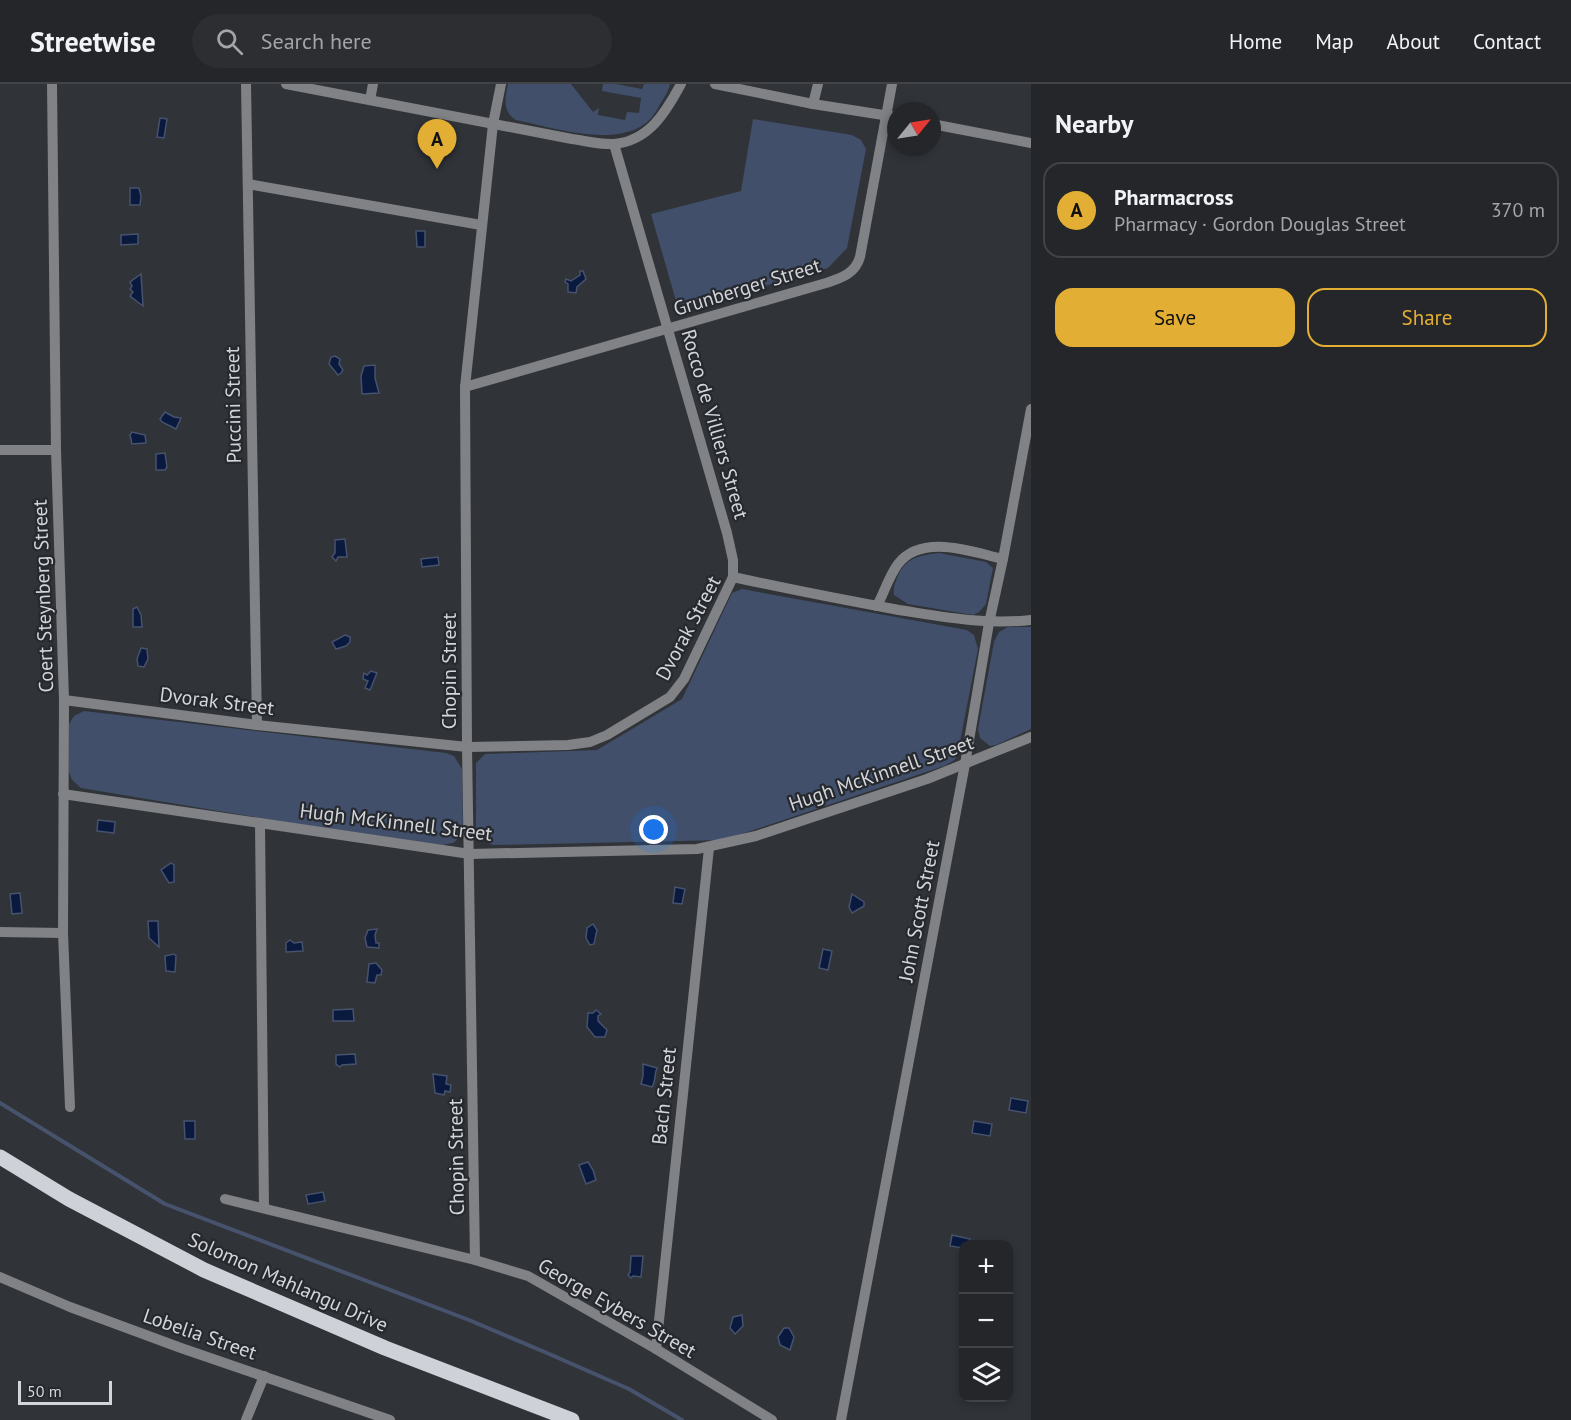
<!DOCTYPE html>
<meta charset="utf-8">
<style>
:root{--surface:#24262a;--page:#2c2e32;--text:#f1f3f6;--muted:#a3a5a8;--line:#414347;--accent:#e3ae34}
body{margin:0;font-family:"PT Sans",sans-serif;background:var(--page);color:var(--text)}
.controls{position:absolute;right:18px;bottom:18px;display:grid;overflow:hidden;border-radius:12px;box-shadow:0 3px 9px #0003}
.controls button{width:54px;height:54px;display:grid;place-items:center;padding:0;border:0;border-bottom:2px solid var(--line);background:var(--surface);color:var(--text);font:30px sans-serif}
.compass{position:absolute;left:887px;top:18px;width:54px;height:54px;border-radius:50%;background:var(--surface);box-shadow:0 3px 9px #0003;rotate:60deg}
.scale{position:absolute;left:18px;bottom:15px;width:94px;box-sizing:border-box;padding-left:6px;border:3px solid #d4d5d9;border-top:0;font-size:16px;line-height:21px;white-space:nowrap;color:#d4d5d9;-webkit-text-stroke:4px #26292e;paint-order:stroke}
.you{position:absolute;left:654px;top:746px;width:21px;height:21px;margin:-15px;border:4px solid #fff;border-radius:50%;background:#1a73e8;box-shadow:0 0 0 9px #1a73e833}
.badge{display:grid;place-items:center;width:39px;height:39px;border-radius:50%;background:var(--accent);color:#111;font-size:20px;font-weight:700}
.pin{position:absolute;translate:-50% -50px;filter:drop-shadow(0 2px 3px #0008)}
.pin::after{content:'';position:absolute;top:32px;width:21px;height:18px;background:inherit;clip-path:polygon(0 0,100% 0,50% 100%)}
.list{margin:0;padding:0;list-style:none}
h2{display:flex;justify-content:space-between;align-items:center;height:78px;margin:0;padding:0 24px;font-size:26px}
h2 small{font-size:20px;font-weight:400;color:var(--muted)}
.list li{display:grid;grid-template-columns:39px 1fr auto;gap:18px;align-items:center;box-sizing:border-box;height:96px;margin:0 12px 12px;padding:0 12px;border:2px solid var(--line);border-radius:18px}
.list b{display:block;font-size:22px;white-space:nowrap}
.list p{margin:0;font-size:20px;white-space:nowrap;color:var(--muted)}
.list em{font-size:20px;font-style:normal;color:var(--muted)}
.actions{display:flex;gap:12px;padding:18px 24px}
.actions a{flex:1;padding:14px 0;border:2px solid var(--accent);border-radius:18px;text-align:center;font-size:21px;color:var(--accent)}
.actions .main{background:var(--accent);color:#111}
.icon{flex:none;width:33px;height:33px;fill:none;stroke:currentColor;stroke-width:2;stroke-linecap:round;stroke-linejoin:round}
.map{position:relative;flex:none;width:1031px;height:1336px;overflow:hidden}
header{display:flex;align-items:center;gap:36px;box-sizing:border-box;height:84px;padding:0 30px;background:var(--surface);border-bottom:2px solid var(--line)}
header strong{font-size:28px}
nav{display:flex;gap:33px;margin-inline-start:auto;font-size:21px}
.search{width:420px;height:54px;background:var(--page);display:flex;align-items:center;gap:15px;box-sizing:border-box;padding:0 21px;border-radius:33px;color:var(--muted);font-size:22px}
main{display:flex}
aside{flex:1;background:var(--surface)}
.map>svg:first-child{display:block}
.green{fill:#414f6a}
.water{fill:#0a1a3f;stroke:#47526d;stroke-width:1.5}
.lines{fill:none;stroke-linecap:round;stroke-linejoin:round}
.stream{stroke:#47526d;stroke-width:4}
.minor{stroke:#818285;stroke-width:10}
.primary{stroke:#ced1d7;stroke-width:15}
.labels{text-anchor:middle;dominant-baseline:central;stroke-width:4.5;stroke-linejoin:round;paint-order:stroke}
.street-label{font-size:20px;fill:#d4d5d9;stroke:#26292e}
</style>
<header>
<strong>Streetwise</strong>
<div class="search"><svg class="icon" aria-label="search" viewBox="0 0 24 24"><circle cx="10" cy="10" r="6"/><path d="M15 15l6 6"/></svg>Search here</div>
<nav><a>Home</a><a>Map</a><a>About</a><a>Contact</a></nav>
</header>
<main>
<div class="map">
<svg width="1031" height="1336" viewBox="0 0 1031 1336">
<rect width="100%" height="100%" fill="#303338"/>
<g class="green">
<path d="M508 0H571L593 28 599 24 598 31 625 36 627 28 639 29 641 14 602 7 603 0H616L642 5 644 0H670C668 10 662 16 658 24 634 71 556 44 516 36 502 27 505 15 508 0Z"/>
<path d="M753 35 852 51 861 56 866 65 847 164 828 184 688 224 676 217 651 130 741 107Z"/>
<path d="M939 469 986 478 993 484 986 520 979 528 973 531 908 520 894 511C893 506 894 502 896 497 903 475 918 471 939 469Z"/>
<path d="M742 505 967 546 974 551 978 565 957 673 953 677 944 682 724 756 493 761 480 755 476 743V679L485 670 597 666 682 615 732 509Z"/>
<path d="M1008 543H1031V645L996 661 990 662 980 654 978 645 994 558 999 548Z"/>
<path d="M84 627 446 669 454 672 462 685 463 750 453 759 442 761 278 737 81 704 72 696 69 688V640L74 632Z"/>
</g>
<g class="water">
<path d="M160 34 167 35 164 54 157 53Z"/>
<path d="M130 104H139L141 112 140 121H130Z"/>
<path d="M416 147H425V163H417Z"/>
<path d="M138 150V160L121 161V151Z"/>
<path d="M580 187H583L586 195 577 203 576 209 568 208V200L565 198 566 195 571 197 580 191Z"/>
<path d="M141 190 143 222 130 212 133 208 130 205 132 202 130 198Z"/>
<path d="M335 272 340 275 339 280 343 286 341 289 338 291 329 280 331 273Z"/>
<path d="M375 281V294L379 309 362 310 361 292 364 282Z"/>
<path d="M165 328 174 333 181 334 176 345 162 338 160 335Z"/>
<path d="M132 348 145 351 146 359 132 360 130 351Z"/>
<path d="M165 369 167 383 165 386H156V370Z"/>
<path d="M345 455 347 473H338L336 477 332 473 335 469V456Z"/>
<path d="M438 473 439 481 422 483 421 475Z"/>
<path d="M137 523 141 531 142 543H133V525Z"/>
<path d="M345 551 350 553V558L346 562 336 565 332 558Z"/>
<path d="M141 564 147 565 148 575 144 583 138 582 137 575Z"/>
<path d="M371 587 377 589 370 606 365 604 368 597 363 595 364 589 367 591Z"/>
<path d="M98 736 115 738 114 749 97 747Z"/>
<path d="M171 779 174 781V798L169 799 161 786Z"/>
<path d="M675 803 685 805 682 820 673 819Z"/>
<path d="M20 809 22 829 12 830 10 810Z"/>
<path d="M852 810 864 818V822L852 829 849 823Z"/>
<path d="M148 837H158L159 863 149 854Z"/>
<path d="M593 840 597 846 594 860 590 861 586 854 587 844Z"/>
<path d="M377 845 375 851 376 859H379V864L367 863 365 854 368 846Z"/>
<path d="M290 856 294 859 302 858 303 867 286 868V859Z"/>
<path d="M823 865 832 867 828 886 819 884Z"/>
<path d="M174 870 176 872 175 888 166 887 165 872Z"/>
<path d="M376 879 382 886 381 891H377L375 899 367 898 369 880Z"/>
<path d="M353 925 354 937H333V926Z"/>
<path d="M596 926 601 930 598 932V937L607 946 605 953H595L587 943 588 929H593Z"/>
<path d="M355 970 356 980 342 981 340 983 336 980V971Z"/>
<path d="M643 980 657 984C654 991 656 997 652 1003L641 1000 643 992Z"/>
<path d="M433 990 447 992 446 1000 451 1001 450 1008 445 1007 444 1011 435 1009Z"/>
<path d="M1011 1014 1028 1017 1026 1029 1009 1026Z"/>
<path d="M184 1037H195V1055H185Z"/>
<path d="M974 1037 992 1040 990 1052 972 1049Z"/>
<path d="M588 1078 593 1086 596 1096 586 1100 579 1081Z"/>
<path d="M323 1108 325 1117 308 1120 306 1111Z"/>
<path d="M952 1151 970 1155 969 1160H963V1164L950 1162Z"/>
<path d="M631 1172H643L641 1193 633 1192 631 1194 628 1191 630 1188Z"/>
<path d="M742 1231 743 1242 735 1250 730 1244 733 1233Z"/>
<path d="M784 1244H789L794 1253 790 1266 780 1261 778 1253Z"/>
</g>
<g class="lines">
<path class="stream" d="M0 1019 165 1120 469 1236 547 1269 629 1305 682 1336"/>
<g class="minor">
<path d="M52 0 56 366 64 616 63 849 70 1023"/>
<path d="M246 0 257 641"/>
<path d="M286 0 572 55C586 57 601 61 614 60 649 57 666 28 681 0"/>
<path d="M715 0 813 20 896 33"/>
<path d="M370 16 373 0"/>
<path d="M813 20 818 0"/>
<path d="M932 40 1031 59"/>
<path d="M248 100 481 141"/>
<path d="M465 303 826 199C841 194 855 190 860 173L892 0"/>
<path d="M0 366H56"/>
<path d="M733 493C788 505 844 516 899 526 945 533 985 541 1031 536"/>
<path d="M877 522C884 509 889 492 898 480 922 449 972 468 1003 475"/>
<path d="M64 616 257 641 467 663 568 661 590 658 607 651 670 613 684 595 733 493V476L727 449 614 60"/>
<path d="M63 710 470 770 697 765 756 752 927 695 1031 653"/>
<path d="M260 739 264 1123"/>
<path d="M0 848 63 849"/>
<path d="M225 1115 475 1176 528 1192 656 1265 772 1336"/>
<path d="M475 1176 467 663 465 303 493 40 501 0"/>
<path d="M0 1193 70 1223 181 1264 390 1336"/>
<path d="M656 1265 709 764"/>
<path d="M246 1336 264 1292"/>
<path d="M841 1336 965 680 989 539 1003 475 1031 325"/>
</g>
<path class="primary" d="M0 1073 69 1115 204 1186 385 1264 572 1336"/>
</g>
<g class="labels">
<g class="street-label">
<text transform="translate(747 203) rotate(-17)">Grunberger Street</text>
<text transform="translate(233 321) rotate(-91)">Puccini Street</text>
<text transform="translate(715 340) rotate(74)">Rocco de Villiers Street</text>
<text transform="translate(43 512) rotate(-92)">Coert Steynberg Street</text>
<text transform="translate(688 544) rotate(-62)">Dvorak Street</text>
<text transform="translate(449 587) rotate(-90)">Chopin Street</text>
<text transform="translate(217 617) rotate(7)">Dvorak Street</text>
<text transform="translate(881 689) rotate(-19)">Hugh McKinnell Street</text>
<text transform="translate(396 738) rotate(7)">Hugh McKinnell Street</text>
<text transform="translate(919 827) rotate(-79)">John Scott Street</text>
<text transform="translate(664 1012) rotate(-84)">Bach Street</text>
<text transform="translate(456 1073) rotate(-91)">Chopin Street</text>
<text transform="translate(288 1198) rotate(24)">Solomon Mahlangu Drive</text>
<text transform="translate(617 1224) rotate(30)">George Eybers Street</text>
<text transform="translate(200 1250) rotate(19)">Lobelia Street</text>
</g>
</g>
</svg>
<div class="controls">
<button>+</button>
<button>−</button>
<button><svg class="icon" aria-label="layers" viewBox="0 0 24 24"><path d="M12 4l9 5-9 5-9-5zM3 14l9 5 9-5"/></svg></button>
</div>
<svg class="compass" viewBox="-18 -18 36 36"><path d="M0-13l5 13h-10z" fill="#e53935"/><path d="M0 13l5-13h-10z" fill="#a3a5a8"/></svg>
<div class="scale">50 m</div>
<div class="you"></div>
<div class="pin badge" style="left:437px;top:85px">A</div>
</div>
<aside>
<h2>Nearby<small></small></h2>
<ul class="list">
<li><span class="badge">A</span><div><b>Pharmacross</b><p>Pharmacy · Gordon Douglas Street</p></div><em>370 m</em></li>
</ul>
<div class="actions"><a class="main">Save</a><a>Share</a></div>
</aside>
</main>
